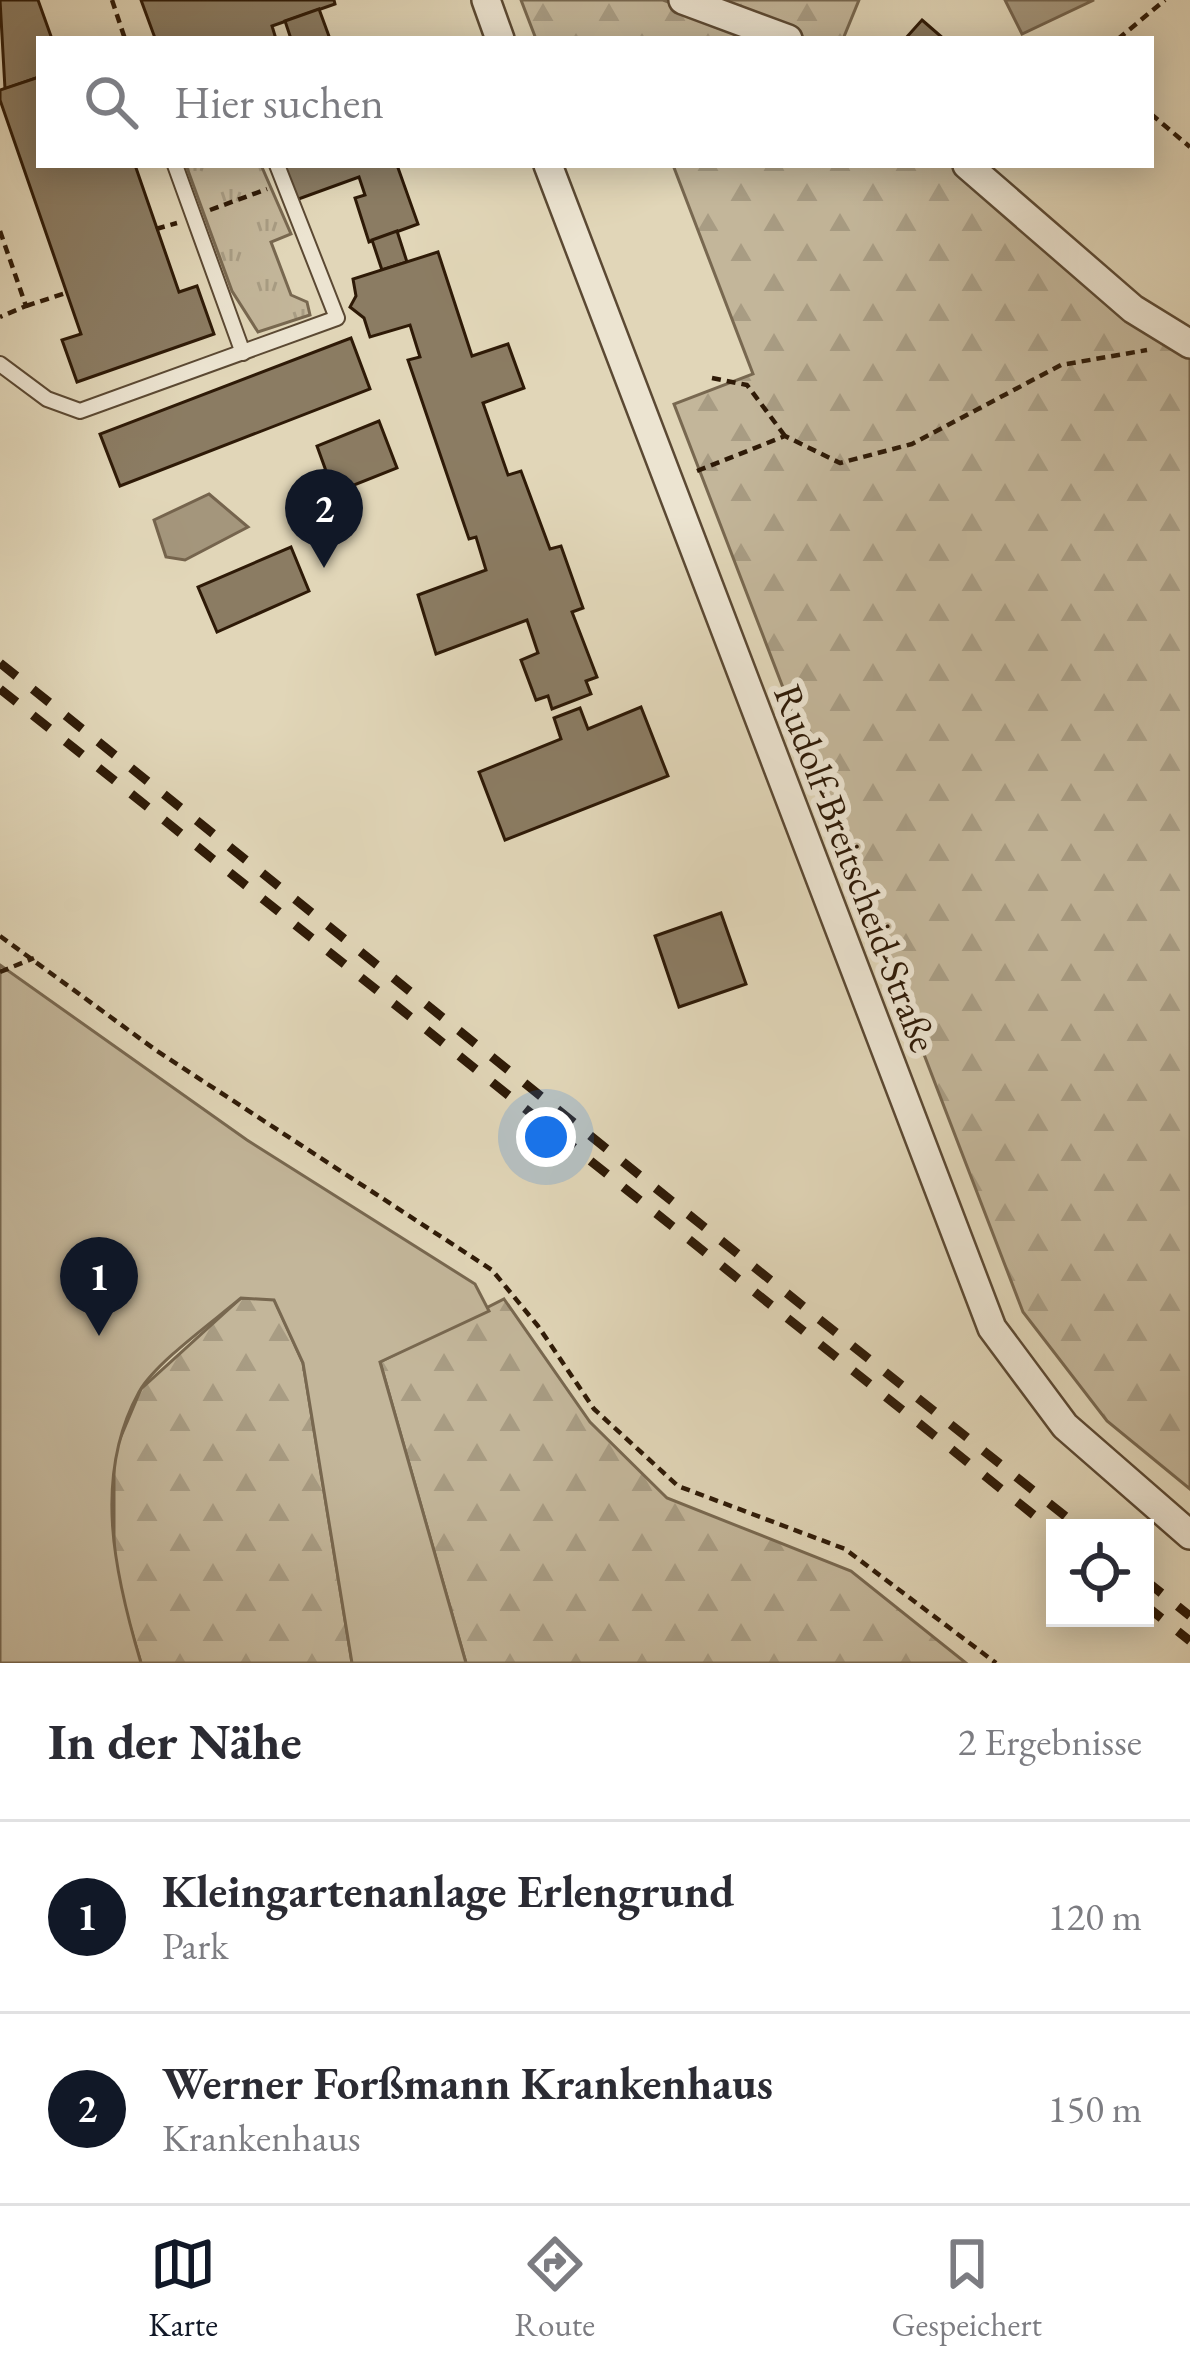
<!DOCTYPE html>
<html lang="de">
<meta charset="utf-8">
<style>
:root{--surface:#fff;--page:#f2f2f3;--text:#2b2b33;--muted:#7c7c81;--line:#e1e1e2;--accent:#111827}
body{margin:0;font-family:"EB Garamond",serif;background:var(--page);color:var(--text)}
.controls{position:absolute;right:36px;bottom:36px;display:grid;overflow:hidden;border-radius:0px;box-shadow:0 6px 30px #0003}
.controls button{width:108px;height:108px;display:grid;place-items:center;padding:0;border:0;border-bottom:3px solid var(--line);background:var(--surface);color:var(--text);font:60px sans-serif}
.you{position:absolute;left:546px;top:1137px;width:42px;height:42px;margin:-30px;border:9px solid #fff;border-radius:50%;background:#1a73e8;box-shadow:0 0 0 18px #1a73e833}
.badge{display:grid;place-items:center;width:78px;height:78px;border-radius:50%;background:var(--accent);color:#fff;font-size:39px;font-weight:700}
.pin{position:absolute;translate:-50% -99px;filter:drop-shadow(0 3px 6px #0008)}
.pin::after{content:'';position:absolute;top:63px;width:42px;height:36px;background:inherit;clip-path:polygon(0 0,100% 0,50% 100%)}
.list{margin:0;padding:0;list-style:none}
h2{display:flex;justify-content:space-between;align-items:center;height:156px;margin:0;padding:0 48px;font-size:51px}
h2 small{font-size:39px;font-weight:400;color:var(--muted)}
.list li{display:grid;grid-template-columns:78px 1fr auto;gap:36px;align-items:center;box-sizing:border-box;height:192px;padding:0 48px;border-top:3px solid var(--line)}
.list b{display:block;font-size:45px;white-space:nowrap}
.list p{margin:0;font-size:39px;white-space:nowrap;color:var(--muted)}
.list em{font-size:39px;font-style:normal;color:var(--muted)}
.icon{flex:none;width:66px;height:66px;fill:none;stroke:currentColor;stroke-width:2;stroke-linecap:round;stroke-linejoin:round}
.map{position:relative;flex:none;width:1190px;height:1663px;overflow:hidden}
.search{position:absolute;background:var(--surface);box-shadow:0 6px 30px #0003;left:36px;right:36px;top:36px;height:132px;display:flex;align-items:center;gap:30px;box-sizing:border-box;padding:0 42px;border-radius:0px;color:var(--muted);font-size:45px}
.sheet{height:540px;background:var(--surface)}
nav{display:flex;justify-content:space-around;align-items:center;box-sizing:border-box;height:168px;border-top:3px solid var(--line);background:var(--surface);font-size:33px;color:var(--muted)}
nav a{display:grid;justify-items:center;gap:6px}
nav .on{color:var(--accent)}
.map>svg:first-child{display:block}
.grass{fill:url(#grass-tufts);stroke:#786850;stroke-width:3}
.forest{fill:url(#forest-firs);stroke:#786850;stroke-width:3}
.garden{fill:#c3b69a;stroke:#786850;stroke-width:3}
.water{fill:#a4967c;stroke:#75644d;stroke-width:3}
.building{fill:#8b7c63;stroke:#2e1a07;stroke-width:3}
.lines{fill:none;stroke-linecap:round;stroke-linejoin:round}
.lane-casing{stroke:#5b4933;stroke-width:18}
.street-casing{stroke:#5b4933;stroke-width:32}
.path{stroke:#2e1a07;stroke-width:4.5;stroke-dasharray:9 6;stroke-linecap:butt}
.lane{stroke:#ece4d1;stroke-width:14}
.street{stroke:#ece4d1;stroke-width:27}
.rail{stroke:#2e1a07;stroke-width:9;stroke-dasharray:21 21;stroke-linecap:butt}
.labels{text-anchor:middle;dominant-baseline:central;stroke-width:12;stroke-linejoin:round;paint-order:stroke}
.street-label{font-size:39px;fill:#2e1a07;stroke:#ece4d1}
</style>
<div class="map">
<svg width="1190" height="1663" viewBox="0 0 1190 1663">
<defs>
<pattern id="grass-tufts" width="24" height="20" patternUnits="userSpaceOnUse" patternTransform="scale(3)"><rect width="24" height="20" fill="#c3b69a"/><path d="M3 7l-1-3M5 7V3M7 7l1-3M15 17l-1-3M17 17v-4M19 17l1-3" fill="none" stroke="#a89c83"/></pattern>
<pattern id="forest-firs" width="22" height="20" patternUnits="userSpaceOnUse" patternTransform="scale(3)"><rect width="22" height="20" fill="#c3b69a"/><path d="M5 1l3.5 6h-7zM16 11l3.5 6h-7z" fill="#a89c83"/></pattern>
</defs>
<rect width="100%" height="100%" fill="#e1d6b8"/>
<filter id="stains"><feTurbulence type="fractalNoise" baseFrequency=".00167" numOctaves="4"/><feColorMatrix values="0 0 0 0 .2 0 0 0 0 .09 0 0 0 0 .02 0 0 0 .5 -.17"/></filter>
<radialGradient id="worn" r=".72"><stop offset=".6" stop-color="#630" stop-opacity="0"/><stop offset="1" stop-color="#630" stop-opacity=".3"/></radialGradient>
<path class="grass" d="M186 165H261L291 234 271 242 291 295 307 302 310 315 258 332 232 291Z"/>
<g class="forest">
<path d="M521 0H663L769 39H536Z"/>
<path d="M702 0H859L843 39H802Z"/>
<path d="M673 165H959L1190 350V1489L1107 1421 1023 1312 674 404 753 374Z"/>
<path d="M241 1298 274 1299 303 1363 352 1663H141L114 1572V1453L141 1389Z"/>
<path d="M504 1299 590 1422 667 1498 851 1571 966 1663H466L380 1362Z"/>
</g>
<path class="garden" d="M0 965 247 1140 475 1284 489 1311 380 1362 466 1663H352L303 1363 274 1300 241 1298C214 1321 155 1363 139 1392 92 1477 115 1576 141 1663H0Z"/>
<g class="water">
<path d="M1005 0H1094L1022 34Z"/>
<path d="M209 494 248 527 185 560 166 557 154 520Z"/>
</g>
<g class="building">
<path d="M0 0H38L52 39H39V77L5 89Z"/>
<path d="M141 0H334L335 4 272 26 276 39H150L155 38Z"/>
<path d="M319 9 330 39H291L285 21Z"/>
<path d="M922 20 944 39H905Z"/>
<path d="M39 77V165H135L179 292 197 286 214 334 77 382 62 340 81 334 0 100V90Z"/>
<path d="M282 165H397L418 224 369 242 355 198 365 195 359 177 293 201Z"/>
<path d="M397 231 407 262 382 270 372 240Z"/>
<path d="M438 252 472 356 508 344 524 388 483 403 508 475 521 471 550 549 561 546 583 608 572 612 597 677 586 681 591 694 552 709 548 696 536 700 521 660 538 653 527 620 436 654 418 595 486 570 476 537 469 539 408 360 420 357 410 325 370 337 364 318 350 307 356 296 353 279Z"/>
<path d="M351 338 370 389 120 486 100 434Z"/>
<path d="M379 421 397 468 334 493 317 446Z"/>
<path d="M291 547 309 591 217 632 198 587Z"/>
<path d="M641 707 668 776 505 840 479 772 561 739 554 718 580 708 588 729Z"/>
<path d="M721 913 746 984 679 1007 655 936Z"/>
</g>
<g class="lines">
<g class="lane-casing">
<g id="lane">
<path d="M175 165 243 353"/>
<path d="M0 364 47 399 80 411 337 318 277 165"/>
</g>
</g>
<g class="street-casing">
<g id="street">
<path d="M486 0 500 39"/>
<path d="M683 0 788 39"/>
<path d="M548 165 992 1328 1065 1426 1190 1535"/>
<path d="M967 165 1133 309 1190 344"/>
</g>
</g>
<g class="path">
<path d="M112 0 125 39"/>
<path d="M1118 39 1165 0"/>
<path d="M1151 114 1190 147"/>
<path d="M210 210 267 189"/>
<path d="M156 229 177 223"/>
<path d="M0 231 26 306 0 317"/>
<path d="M26 306 66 293"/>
<path d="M712 378 747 385 785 436"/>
<path d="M697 471 785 436 840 463 912 444 1061 365 1147 350"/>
<path d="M0 936 157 1051 492 1270 538 1326 594 1409 678 1486 845 1549 996 1663"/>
<path d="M0 972 34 958"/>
</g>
<use href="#lane" class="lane"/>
<use href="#street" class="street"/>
<g class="rail">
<path d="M0 663 1080 1528"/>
<path d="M0 689 1055 1532"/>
<path d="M1145 1580 1190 1616"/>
<path d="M1145 1605 1190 1641"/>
</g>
</g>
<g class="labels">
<g class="street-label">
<text transform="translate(856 868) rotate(69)">Rudolf-Breitscheid-Straße</text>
</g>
</g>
<rect width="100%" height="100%" filter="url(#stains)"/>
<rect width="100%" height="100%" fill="url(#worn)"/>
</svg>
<div class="controls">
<button><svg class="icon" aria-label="locate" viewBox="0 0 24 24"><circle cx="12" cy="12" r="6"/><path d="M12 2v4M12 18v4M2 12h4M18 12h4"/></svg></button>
</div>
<div class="you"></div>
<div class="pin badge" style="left:99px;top:1336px">1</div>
<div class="pin badge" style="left:324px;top:568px">2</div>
<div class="search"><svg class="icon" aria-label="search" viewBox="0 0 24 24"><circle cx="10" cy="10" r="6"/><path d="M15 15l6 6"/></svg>Hier suchen</div>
</div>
<section class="sheet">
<h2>In der Nähe<small>2 Ergebnisse</small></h2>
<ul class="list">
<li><span class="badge">1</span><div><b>Kleingartenanlage Erlengrund</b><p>Park</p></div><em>120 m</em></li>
<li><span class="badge">2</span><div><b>Werner Forßmann Krankenhaus</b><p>Krankenhaus</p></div><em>150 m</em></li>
</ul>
</section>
<nav>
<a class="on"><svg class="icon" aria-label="map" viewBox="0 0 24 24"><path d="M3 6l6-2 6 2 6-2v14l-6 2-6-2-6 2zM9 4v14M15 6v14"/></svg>Karte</a>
<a><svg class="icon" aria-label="directions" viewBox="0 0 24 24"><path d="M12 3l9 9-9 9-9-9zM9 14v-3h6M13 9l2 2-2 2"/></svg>Route</a>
<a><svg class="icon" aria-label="saved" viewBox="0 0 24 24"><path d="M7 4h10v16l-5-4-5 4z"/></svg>Gespeichert</a>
</nav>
